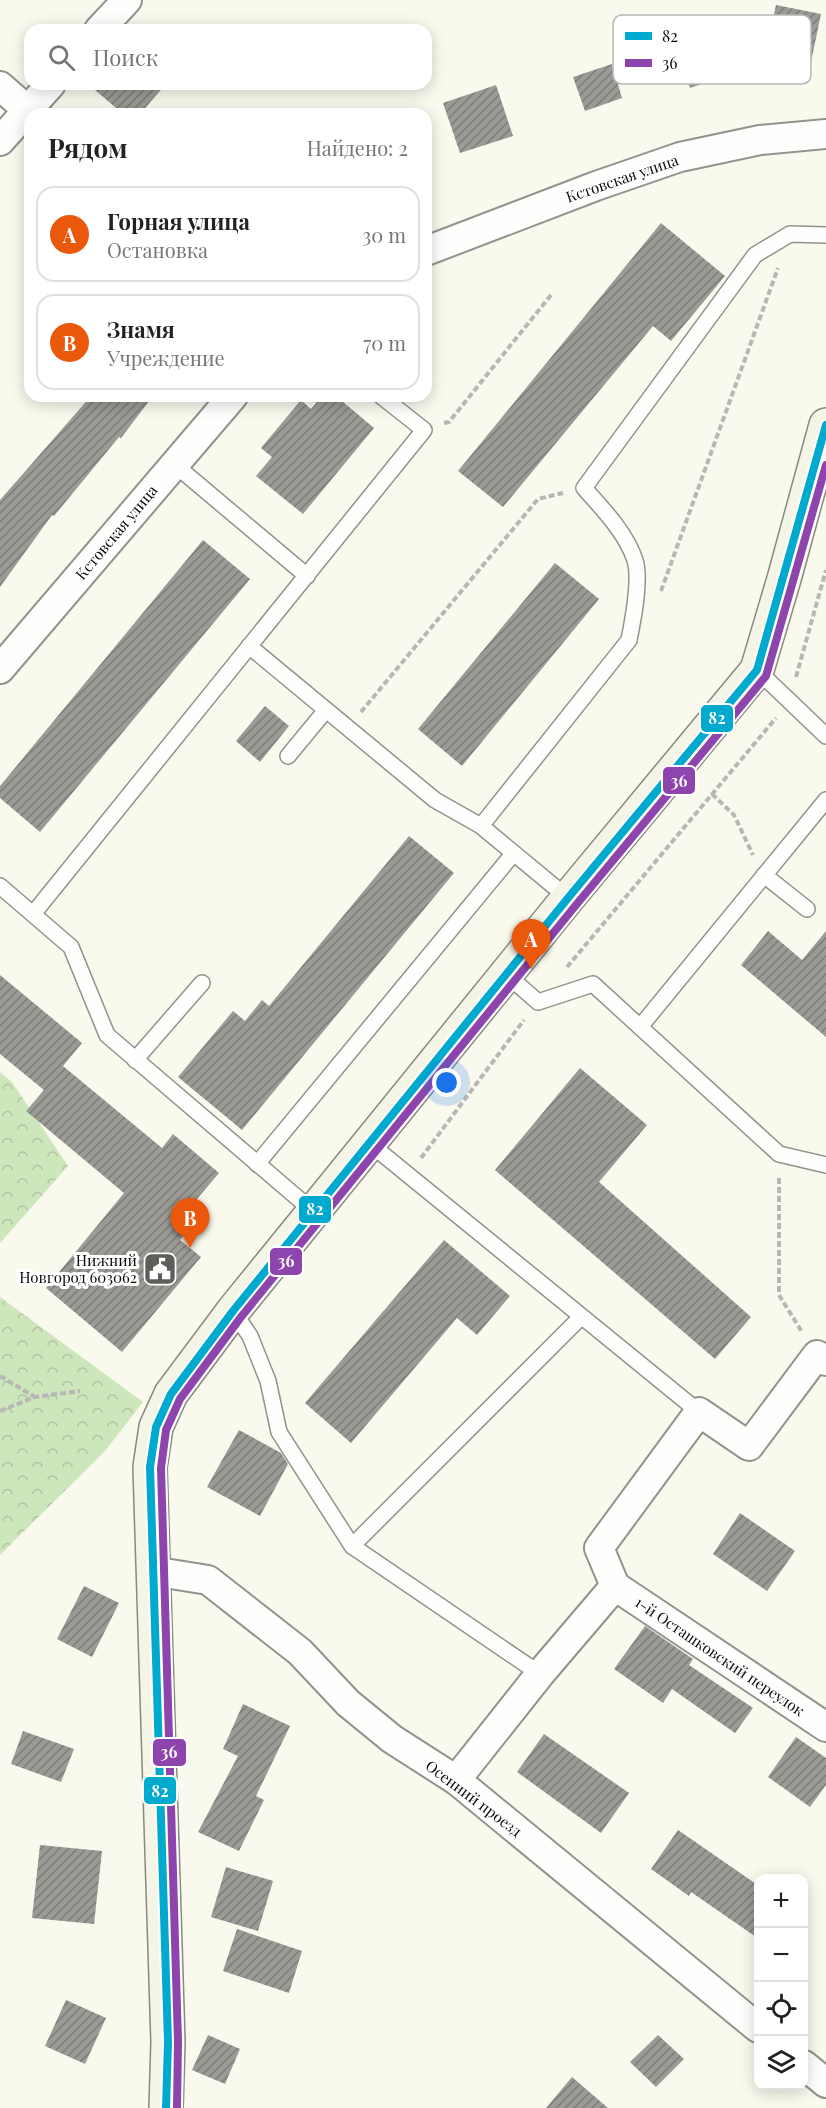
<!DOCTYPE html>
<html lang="ru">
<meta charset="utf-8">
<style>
:root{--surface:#fff;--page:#f6f6f6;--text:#222;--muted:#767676;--line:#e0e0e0;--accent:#ea580c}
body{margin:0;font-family:"Playfair Display",serif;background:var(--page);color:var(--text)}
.controls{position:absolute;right:18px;bottom:18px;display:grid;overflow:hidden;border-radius:12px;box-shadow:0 3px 15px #0003}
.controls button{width:54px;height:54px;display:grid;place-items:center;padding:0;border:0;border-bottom:2px solid var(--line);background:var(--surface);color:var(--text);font:30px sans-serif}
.you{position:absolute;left:447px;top:1083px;width:21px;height:21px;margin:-15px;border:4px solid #fff;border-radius:50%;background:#1a73e8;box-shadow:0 0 0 9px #1a73e833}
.badge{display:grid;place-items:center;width:39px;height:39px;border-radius:50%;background:var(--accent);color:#fff;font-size:20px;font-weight:700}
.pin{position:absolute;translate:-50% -50px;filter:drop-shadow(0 2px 3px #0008)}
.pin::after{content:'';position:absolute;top:32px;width:21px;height:18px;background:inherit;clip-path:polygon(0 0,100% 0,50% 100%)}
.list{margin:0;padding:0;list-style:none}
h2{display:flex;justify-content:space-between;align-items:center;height:78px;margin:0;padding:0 24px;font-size:26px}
h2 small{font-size:20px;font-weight:400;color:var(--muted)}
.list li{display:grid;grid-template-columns:39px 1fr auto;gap:18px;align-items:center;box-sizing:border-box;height:96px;margin:0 12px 12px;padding:0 12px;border:2px solid var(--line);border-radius:18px}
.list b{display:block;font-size:22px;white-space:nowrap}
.list p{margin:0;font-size:20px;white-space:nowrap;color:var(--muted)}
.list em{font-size:20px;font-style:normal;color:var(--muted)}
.icon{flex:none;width:33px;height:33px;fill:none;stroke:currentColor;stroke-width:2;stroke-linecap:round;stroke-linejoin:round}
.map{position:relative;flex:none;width:826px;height:2108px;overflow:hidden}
.search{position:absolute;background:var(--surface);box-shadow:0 3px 15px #0003;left:24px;top:24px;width:408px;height:66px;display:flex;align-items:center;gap:15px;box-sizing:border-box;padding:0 21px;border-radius:18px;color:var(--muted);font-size:22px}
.panel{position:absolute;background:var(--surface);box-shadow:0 3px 15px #0003;left:24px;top:108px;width:408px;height:294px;border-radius:18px}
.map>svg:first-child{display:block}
.forest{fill:url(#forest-crowns)}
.building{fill:url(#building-hatch)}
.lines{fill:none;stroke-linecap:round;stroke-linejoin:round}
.service-casing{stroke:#93928d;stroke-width:18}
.minor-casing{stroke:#93928d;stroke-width:32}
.secondary-casing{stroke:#898984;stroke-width:36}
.path{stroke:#b7b7b5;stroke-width:4;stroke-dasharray:6 3;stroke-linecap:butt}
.service{stroke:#fefefc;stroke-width:15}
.minor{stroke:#fefefc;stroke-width:28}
.secondary{stroke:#f4f4e7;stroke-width:33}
.bus-1-casing{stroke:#fff;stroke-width:12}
.bus-2-casing{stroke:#fff;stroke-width:12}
.bus-1{stroke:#00a9ce;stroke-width:8}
.bus-2{stroke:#8e44ad;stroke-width:8}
.labels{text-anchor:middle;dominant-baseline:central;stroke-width:6;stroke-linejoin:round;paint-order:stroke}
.street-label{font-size:15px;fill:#0b0b0b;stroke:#fff}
.poi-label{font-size:15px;fill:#0b0b0b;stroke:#fff;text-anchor:end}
.key{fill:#fff;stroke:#b6b6b6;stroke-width:1.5}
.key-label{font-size:16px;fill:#0b0b0b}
.line-badge{stroke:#fff;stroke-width:2}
.badge-label{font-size:16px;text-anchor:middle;font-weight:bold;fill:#fff}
</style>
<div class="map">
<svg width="826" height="2108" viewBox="0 0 826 2108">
<defs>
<pattern id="forest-crowns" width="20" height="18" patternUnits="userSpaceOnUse" patternTransform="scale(1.5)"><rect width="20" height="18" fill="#cee6bc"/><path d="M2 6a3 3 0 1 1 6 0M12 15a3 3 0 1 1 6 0" fill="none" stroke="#b0c4a0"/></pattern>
<pattern id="building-hatch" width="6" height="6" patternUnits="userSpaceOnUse" patternTransform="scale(1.5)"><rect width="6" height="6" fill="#9c9a95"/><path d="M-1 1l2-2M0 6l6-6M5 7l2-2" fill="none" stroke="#7d7c78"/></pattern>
</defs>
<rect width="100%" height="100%" fill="#faf9ee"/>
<g class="forest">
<path d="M0 1072 12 1082 68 1166 0 1243Z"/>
<path d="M0 1297 143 1402 105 1451 0 1555Z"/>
</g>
<g class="building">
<path d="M776 5 821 14 811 62 766 52Z"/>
<path d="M716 30 730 74 690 88 676 45Z"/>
<path d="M612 64 622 98 585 111 573 77Z"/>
<path d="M88 84H166L140 114H123Z"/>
<path d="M496 85 513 136 460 153 443 103Z"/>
<path d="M661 223 725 276 671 341 653 326 503 507 458 471Z"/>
<path d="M91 396H153L121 438 119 437 54 516 52 515 0 587V500Z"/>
<path d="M322 396H336L374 428 303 514 256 476 272 457 261 448 301 400 311 409Z"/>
<path d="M203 540 250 579 40 832 0 798V786Z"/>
<path d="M555 563 599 599 462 766 418 729Z"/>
<path d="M265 706 289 726 260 762 236 741Z"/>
<path d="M409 836 454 873 242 1130 178 1077 233 1011 245 1021 262 1000 269 1006Z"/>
<path d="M768 931 802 960 826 931V1037L741 965Z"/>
<path d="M0 975 82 1043 63 1066 162 1148 173 1134 219 1173 186 1212 196 1220 180 1240 201 1257 122 1352 46 1288 124 1193 26 1111 44 1090 0 1054Z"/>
<path d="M580 1068 647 1125 599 1182 751 1317 715 1359 495 1170Z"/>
<path d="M444 1240 510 1296 477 1335 457 1318 351 1443 305 1403Z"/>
<path d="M239 1430 281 1453 288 1464 260 1516 207 1487Z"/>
<path d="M740 1513 795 1551 767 1591 713 1554Z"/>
<path d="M84 1586 119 1603 92 1657 57 1639Z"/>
<path d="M645 1626 693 1659 689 1665 753 1708 735 1733 672 1689 663 1703 614 1669Z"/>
<path d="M243 1704 290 1726 256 1796 264 1800 239 1851 198 1832 238 1756 223 1749Z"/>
<path d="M23 1731 74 1749 61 1782 11 1764Z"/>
<path d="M544 1734 629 1793 601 1833 517 1772Z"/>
<path d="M796 1737 826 1758V1785L810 1807 768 1777Z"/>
<path d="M678 1830 759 1886V1939L691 1892 689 1896 651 1869Z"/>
<path d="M40 1845 102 1851 94 1924 32 1918Z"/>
<path d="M226 1867 273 1881 258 1931 211 1917Z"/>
<path d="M237 1929 302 1951 289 1993 223 1971Z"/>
<path d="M66 2000 106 2018 85 2064 45 2046Z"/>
<path d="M208 2035 240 2049 225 2084 192 2070Z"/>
<path d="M658 2035 684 2059 656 2087 630 2062Z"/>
<path d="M572 2077 608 2108H546Z"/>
</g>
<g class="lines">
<g class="service-casing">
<g id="service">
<path d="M174 464 307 576"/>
<path d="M249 646 435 800 481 826"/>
<path d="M757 670 826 736"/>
<path d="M288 756 326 710"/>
<path d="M764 875 807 909"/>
<path d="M0 886 71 947 107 1035 314 1212"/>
<path d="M568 898 481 826 629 640C633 620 641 580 635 560 626 533 603 509 584 488L755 255 790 234 826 235"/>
<path d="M33 914 424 430 381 396"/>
<path d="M506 974 538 1002 593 984 779 1154 826 1165"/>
<path d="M640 1027 826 800"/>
<path d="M135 1060 202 983"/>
<path d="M369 1143 699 1412"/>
<path d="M257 1164 513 854"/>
<path d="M233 1311 250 1336 268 1381 279 1432 352 1546 540 1674"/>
<path d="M352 1546 581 1317"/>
</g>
</g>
<g class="minor-casing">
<g id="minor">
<path d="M99 30 127 0"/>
<path d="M0 86 32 114"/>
<path d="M0 141 51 84"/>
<path d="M426 251 596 186 680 157 760 140 826 134"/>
<path d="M0 669 233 396"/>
<path d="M152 1571 208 1580 300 1652 348 1703 392 1739 456 1780 758 2028"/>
<path d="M615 1586 599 1548 699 1412 749 1446 817 1355 826 1361"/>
<path d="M615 1586 826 1727"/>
<path d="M456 1780 540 1674 615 1586"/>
<path d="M804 2065 826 2083"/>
</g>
</g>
<g class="secondary-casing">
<path id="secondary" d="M166 2108 168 2042 150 1467 156 1427 171 1394 233 1311 568 898 757 670 784 579 826 425"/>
</g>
<g class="path">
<path d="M444 423 449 422 551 295"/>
<path d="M661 591 778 268"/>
<path d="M796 677 826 570"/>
<path d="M361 712 538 499 563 493"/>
<path d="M712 794 734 815 753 855"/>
<path d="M567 967 776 718"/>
<path d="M421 1158 524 1020"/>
<path d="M779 1178V1295L802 1332"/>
<path d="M0 1376 35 1397"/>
<path d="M0 1411 35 1397 80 1391"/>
</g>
<use href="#service" class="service"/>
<use href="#minor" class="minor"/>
<use href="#secondary" class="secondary"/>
<g class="bus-1-casing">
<path id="bus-1" d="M166 2108 168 2042 150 1467 156 1427 171 1394 233 1311 568 898 757 670 826 425"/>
</g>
<g class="bus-2-casing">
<path id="bus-2" d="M177 2108 178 2042 161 1468 166 1430 180 1399 241 1317 576 905 766 676 826 465"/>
</g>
<use href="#bus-1" class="bus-1"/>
<use href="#bus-2" class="bus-2"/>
</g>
<defs>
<g id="civic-square" transform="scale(1.725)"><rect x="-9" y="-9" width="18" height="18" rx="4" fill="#5f5e5a" stroke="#fff"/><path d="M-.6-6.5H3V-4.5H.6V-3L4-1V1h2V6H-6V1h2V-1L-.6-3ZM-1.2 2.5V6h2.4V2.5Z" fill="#fff"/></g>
</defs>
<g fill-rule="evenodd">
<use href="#civic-square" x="160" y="1269"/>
</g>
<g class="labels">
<g class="street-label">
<text transform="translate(622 178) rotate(-19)">Кстовская улица</text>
<text transform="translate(116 532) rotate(-50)">Кстовская улица</text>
<text transform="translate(720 1656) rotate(34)">1-й Осташковский переулок</text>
<text transform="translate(474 1798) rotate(37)">Осенний проезд</text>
</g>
<g class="poi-label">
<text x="137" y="1260">Нижний<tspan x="137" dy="17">Новгород 603062</tspan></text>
</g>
</g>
<rect x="613" y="15" width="198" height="69" rx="9" class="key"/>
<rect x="625" y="32" width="27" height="8" fill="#00a9ce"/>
<rect x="625" y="59" width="27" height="8" fill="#8e44ad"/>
<g class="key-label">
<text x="662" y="42">82</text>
<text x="662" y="69">36</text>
</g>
<g class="line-badge">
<rect x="700" y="704" width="34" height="29" rx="6" fill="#00a9ce"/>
<rect x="662" y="766" width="34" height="29" rx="6" fill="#8e44ad"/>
<rect x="298" y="1195" width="34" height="29" rx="6" fill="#00a9ce"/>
<rect x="269" y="1247" width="34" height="29" rx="6" fill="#8e44ad"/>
<rect x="152" y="1738" width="35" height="29" rx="6" fill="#8e44ad"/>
<rect x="143" y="1776" width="34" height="29" rx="6" fill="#00a9ce"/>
</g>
<g class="badge-label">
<text x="717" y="724">82</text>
<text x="679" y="787">36</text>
<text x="315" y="1215">82</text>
<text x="286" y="1267">36</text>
<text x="169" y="1758">36</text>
<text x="160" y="1797">82</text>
</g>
</svg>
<div class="controls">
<button>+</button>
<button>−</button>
<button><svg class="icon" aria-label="locate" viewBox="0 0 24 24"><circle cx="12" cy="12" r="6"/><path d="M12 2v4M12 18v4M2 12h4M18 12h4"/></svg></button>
<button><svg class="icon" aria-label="layers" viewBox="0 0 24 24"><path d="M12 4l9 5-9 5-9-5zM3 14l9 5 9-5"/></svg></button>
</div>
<div class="you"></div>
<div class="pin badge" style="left:531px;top:969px">A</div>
<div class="pin badge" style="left:190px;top:1248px">B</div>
<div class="search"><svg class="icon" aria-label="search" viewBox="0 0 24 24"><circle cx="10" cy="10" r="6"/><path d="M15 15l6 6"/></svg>Поиск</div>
<section class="panel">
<h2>Рядом<small>Найдено: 2</small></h2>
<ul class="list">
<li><span class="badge">A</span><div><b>Горная улица</b><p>Остановка</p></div><em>30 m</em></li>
<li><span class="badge">B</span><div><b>Знамя</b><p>Учреждение</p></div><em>70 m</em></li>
</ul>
</section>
</div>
